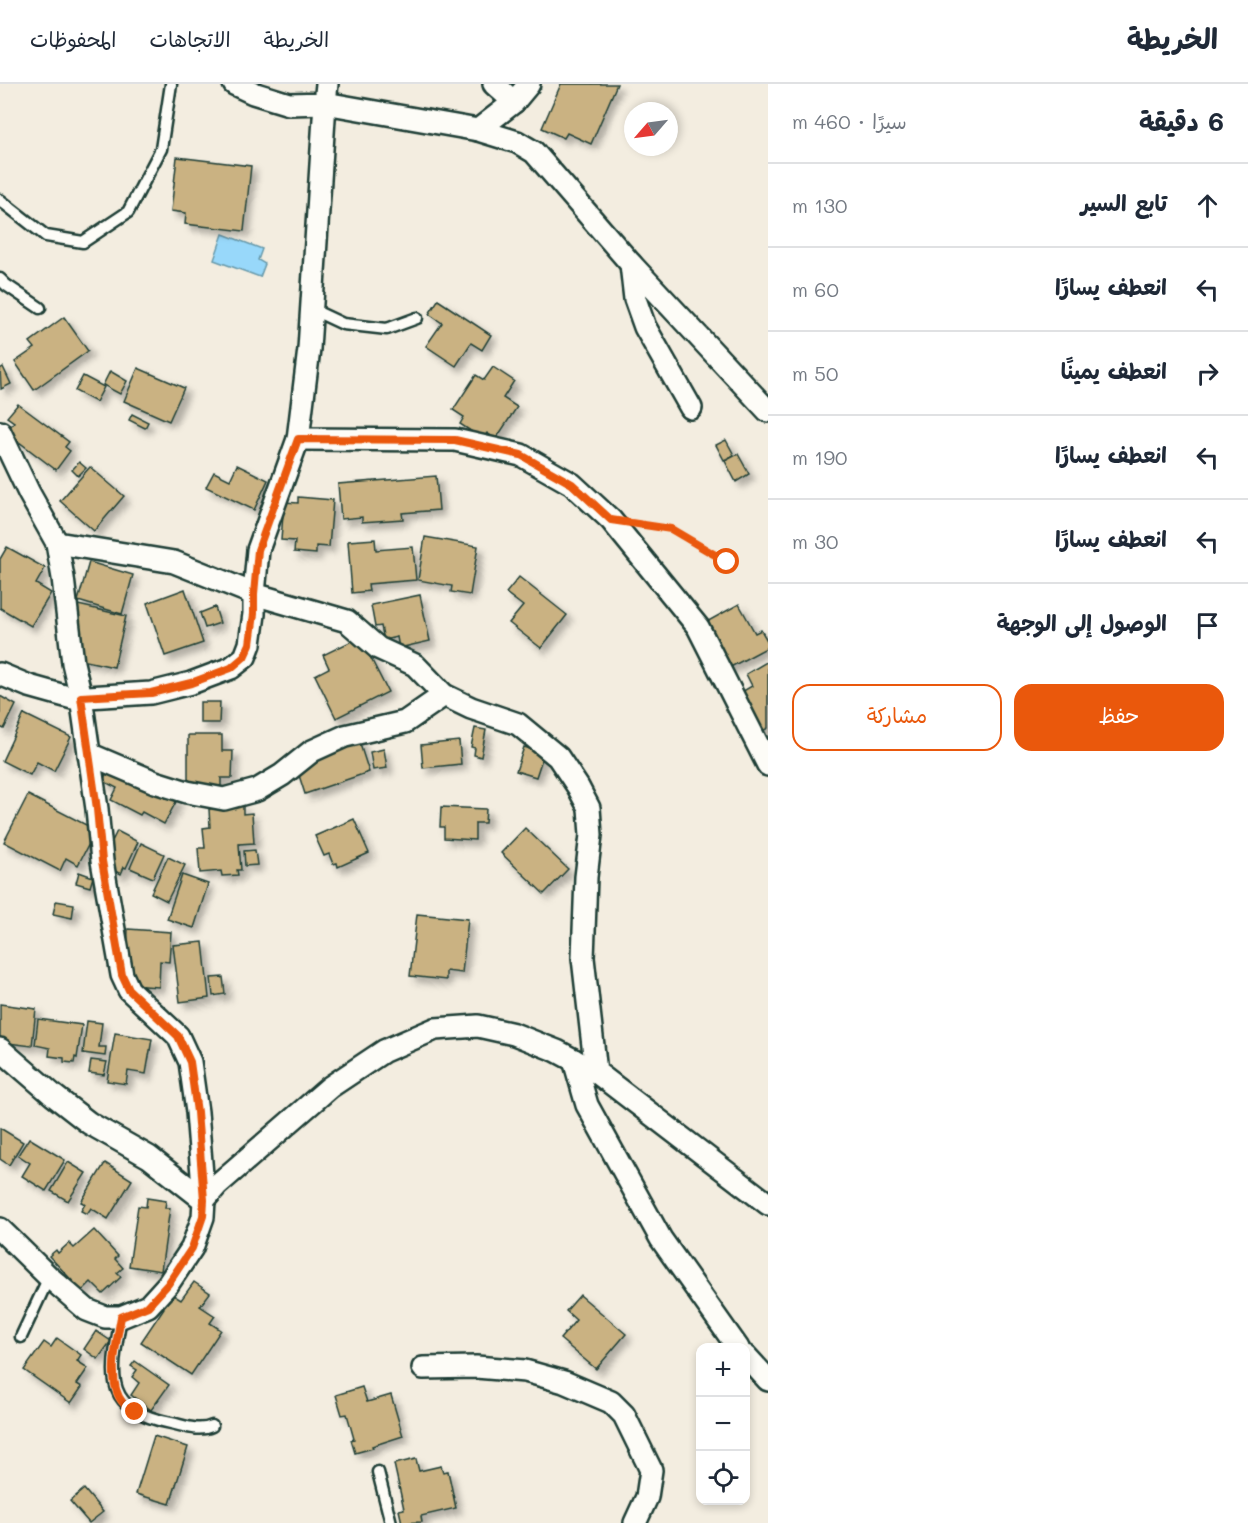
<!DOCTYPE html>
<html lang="ar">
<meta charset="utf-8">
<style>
:root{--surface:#fff;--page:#f6f6f7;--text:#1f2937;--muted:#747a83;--line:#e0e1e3;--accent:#ea580c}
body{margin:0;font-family:Mali,"Playpen Sans Arabic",sans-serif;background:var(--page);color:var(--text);direction:rtl}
.controls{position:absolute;right:18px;bottom:18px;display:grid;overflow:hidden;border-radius:12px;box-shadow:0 3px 9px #0003}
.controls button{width:54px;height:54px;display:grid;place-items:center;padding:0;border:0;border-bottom:2px solid var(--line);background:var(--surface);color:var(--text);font:30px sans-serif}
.compass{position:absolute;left:624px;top:18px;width:54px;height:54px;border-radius:50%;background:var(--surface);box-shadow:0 3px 9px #0003;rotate:242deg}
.stop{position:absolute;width:18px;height:18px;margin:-14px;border:4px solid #ea580c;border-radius:50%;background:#fff}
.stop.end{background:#ea580c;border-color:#fff;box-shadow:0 2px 6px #0008}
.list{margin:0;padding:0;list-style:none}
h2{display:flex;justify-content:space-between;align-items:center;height:78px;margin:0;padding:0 24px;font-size:26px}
h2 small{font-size:20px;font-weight:400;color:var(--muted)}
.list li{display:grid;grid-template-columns:39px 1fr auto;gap:18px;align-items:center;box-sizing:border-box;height:84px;padding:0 24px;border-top:2px solid var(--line)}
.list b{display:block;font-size:22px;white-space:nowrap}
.list em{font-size:20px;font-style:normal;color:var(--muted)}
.actions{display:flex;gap:12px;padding:18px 24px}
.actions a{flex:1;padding:14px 0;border:2px solid var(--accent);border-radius:18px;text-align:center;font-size:21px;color:var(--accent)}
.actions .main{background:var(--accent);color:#fff}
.icon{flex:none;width:33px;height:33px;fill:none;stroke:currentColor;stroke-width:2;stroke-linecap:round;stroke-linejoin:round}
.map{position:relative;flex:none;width:768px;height:1439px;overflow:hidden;direction:ltr}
header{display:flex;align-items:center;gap:36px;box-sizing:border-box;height:84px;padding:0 30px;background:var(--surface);border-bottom:2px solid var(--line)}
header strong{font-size:28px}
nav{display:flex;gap:33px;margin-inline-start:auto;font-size:21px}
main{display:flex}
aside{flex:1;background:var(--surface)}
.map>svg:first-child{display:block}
.water{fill:#98d8fa;stroke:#689aab;stroke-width:1.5}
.building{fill:#cab282;stroke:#1f3d34;stroke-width:1.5;filter:url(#shadow)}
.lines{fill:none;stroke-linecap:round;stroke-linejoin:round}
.service-casing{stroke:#1f3d34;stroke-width:15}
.minor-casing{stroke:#1f3d34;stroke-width:26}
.path{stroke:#1f3d34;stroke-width:4;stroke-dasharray:4.5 4.5;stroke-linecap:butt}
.service{stroke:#fdfcf7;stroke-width:10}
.minor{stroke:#fdfcf7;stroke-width:21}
.route{stroke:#ea580c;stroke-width:8}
</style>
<header>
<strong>الخريطة</strong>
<nav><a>الخريطة</a><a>الاتجاهات</a><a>المحفوظات</a></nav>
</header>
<main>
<aside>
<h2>6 دقيقة<small>سيرًا · 460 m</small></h2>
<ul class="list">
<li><svg class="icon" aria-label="ahead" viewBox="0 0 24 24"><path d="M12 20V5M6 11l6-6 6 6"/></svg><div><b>تابع السير</b></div><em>130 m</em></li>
<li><svg class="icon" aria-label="left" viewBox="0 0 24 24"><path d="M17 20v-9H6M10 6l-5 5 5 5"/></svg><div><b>انعطف يسارًا</b></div><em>60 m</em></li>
<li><svg class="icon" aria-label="right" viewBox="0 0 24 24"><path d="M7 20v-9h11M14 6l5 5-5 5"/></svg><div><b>انعطف يمينًا</b></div><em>50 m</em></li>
<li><svg class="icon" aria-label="left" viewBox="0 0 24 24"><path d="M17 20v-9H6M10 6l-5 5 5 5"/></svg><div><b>انعطف يسارًا</b></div><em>190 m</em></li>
<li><svg class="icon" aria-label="left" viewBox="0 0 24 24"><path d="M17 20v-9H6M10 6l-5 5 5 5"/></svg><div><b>انعطف يسارًا</b></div><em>30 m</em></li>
<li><svg class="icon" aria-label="arrive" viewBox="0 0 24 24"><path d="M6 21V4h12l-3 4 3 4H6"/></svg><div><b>الوصول إلى الوجهة</b></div></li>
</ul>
<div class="actions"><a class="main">حفظ</a><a>مشاركة</a></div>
</aside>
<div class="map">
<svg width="768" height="1439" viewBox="0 0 768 1439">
<defs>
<filter id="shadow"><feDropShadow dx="5.5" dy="5.5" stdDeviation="3" flood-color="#0004"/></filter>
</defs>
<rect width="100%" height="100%" fill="#f3ede0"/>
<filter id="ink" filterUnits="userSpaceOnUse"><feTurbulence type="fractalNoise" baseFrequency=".0167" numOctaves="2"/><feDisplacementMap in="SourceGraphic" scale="12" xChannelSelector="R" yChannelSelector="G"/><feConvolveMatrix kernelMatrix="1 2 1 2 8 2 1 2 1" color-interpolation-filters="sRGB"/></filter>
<g filter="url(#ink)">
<path class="water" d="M223 150 262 165 258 176 265 180 260 193 214 176Z"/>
<g class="building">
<path d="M561 0H617L591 60 567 49 564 54 542 44Z"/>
<path d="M177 73 251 82 244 147 185 140 186 129 171 127Z"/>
<path d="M438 216 491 251 482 266 471 259 456 282 426 262 442 239 429 230Z"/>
<path d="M64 233 88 267 34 306 15 278 35 264 30 258Z"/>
<path d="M3 283 11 300 1 305 0 285Z"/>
<path d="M493 283 514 297 503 314 517 323 496 355 487 349 483 355 460 340 464 333 453 326 476 291 484 296Z"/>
<path d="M138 284 184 304 169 337 124 317Z"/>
<path d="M110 287 127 297 120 310 103 301Z"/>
<path d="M83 292 104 303 96 318 75 307Z"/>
<path d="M18 320 69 358 65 363 70 367 56 386 6 348 14 338 7 333Z"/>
<path d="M132 330 148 338 145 344 129 336Z"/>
<path d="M726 356 734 371 724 376 716 361Z"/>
<path d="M738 370 749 390 736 398 725 377Z"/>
<path d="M79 378 86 384 78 392 72 386Z"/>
<path d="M237 381 268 396 254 426 206 403 214 388 230 396Z"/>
<path d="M90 383 124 412 94 447 60 417Z"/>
<path d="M436 392 439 426 402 429 403 435 362 438V433L341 435 338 400Z"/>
<path d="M298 413 333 416 329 463 316 462V470L294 468 295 457 281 456 284 418 298 419Z"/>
<path d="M425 453 478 462 470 511 451 508 452 502 418 496Z"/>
<path d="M375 455 376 466 413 463 416 496 368 500 369 507 352 509 348 457Z"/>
<path d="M7 463 45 484 36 500 51 509 31 542 0 524V475Z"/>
<path d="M89 478 133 491 122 530 78 517Z"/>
<path d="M519 493 567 531 541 564 509 539 523 522 506 509Z"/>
<path d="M185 505 203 559 165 572 147 519Z"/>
<path d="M420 511 430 557 399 564 397 553 384 556 381 542 375 543 371 521Z"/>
<path d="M74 520 126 532 114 583 77 575 81 555 71 553Z"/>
<path d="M739 520 755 549 761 546 768 558V563L725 586 701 541Z"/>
<path d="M215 523 220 539 205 544 200 529Z"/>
<path d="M360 553 388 608 336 634 315 591 329 584 323 571Z"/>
<path d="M768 577V644L757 650 738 610 752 602 746 590Z"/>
<path d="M0 612 16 621 4 645 0 643Z"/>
<path d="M200 618H220L219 639H200Z"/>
<path d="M24 630 71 653 54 687 37 678 30 691 2 677Z"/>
<path d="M475 644 486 646 481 673 474 671 475 664 471 663Z"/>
<path d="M188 651H222V667H233L232 694H221V702H188Z"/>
<path d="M358 654 369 688 305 710 296 682Z"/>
<path d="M459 657 461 680 423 684 421 661Z"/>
<path d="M524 663 544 669 536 693 516 687Z"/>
<path d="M384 665 387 684 373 686 370 668Z"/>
<path d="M108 686 177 716 164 740 142 728 140 731 111 716 117 704 103 697Z"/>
<path d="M28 711 96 746 78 781 66 774 60 787 4 758Z"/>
<path d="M243 722V730L252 729 254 759 239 760 241 786H237L238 791 222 792 221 787 200 789 198 764H205L203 744 210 743 209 725Z"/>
<path d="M441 723 486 725 485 739H475V756L444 754V743H440Z"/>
<path d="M354 735 369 769 338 783 337 779 333 780 329 770 324 772 315 752Z"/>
<path d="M525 744 568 785 544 810 501 769Z"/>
<path d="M117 747 138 758 126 784 124 783 121 790 111 785 114 779 104 774Z"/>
<path d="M141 759 164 770 153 794 130 784Z"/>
<path d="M255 766 257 781 245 782 244 767Z"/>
<path d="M168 773 185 781 167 817 151 809Z"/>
<path d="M79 788 93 793 90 803 76 799Z"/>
<path d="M182 791 208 800 194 844 167 835Z"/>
<path d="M56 817 74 820 72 834 53 830Z"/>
<path d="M417 830 468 835 462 889 446 887V896L410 892Z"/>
<path d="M128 845 171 848 169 878 160 877 159 903 129 901 131 874 127 873Z"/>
<path d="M203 858 209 914 180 918 173 861Z"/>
<path d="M223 893 225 910 213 912 211 894Z"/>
<path d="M0 920 36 925 32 962 0 958Z"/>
<path d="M38 935 82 941 77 974 75 973 74 979 64 978V974L49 972 50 964 35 961Z"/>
<path d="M87 937 102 939 99 963H106L105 972 83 969Z"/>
<path d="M115 949 152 955 146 990 128 987 126 1000 107 997Z"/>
<path d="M91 976 107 978 104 991 89 989Z"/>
<path d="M0 1044 23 1058 9 1081 0 1075Z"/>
<path d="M29 1054 65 1076 46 1107 22 1092 30 1079 18 1071Z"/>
<path d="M68 1078 86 1089 68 1117 51 1107Z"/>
<path d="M105 1079 132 1096 108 1135 91 1124 87 1130 81 1127 85 1120 81 1118Z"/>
<path d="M147 1114 166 1117 165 1124H170L161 1187 129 1182 138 1122 146 1123Z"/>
<path d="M94 1146 118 1172 115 1175 123 1184 117 1189 121 1193 103 1210 91 1198 82 1207 49 1172 56 1166 58 1169 69 1159 74 1164Z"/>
<path d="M194 1198 210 1209 200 1222 215 1232 210 1239 221 1246 191 1291 141 1258 164 1224 161 1222 170 1209 181 1216Z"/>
<path d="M580 1211 626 1250 596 1285 560 1255 576 1236 566 1227Z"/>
<path d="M96 1247 111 1257 98 1275 84 1265Z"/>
<path d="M57 1254 81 1271 77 1277 88 1284 77 1300 82 1303 71 1319 24 1286 44 1258 51 1263Z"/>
<path d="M135 1277 169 1301 151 1326 131 1311 139 1299 132 1293 137 1286 131 1282Z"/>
<path d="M362 1303 367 1318 391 1311 403 1352 372 1362 373 1364 355 1369 351 1356 354 1355 347 1330 342 1331 336 1311Z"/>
<path d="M154 1352 188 1363 170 1420 136 1410Z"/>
<path d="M416 1375 419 1387 441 1382 443 1388 448 1387 456 1424 421 1432 422 1438 402 1439 399 1426 404 1425 394 1380Z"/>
<path d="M84 1405 103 1428 89 1439 70 1417Z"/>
</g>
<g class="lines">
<g class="service-casing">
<g id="service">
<path d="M0 116 46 152 83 158 128 128 161 65 171 0"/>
<path d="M0 195 6 201 40 224"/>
<path d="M311 225 343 240 387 245 417 234"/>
<path d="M121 1233C111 1291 101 1325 171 1339 185 1342 199 1348 212 1342"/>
<path d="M21 1253 49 1193"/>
<path d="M378 1388 391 1439"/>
</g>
</g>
<g class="minor-casing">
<g id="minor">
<path d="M234 0 253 9 289 20 325 19 327 0"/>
<path d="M494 0 514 18"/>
<path d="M478 46 514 18 529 0"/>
<path d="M631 180 635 215 645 243 691 324"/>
<path d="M0 348 29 409 57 459 63 494 73 579 81 613 97 725 102 777 122 891 129 906 178 952 190 978 197 1028 204 1116"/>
<path d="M298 355 455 356 521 371 572 400 611 436 698 543 768 681"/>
<path d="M57 459 174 478 254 510 347 537 378 564 415 581 444 611 471 624 518 640 558 673 578 703 589 724 591 751 586 793 583 874 596 988"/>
<path d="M0 590 29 602 72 614 151 609 191 599 231 584 245 573 250 560 254 530V510L258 466 298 355 309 265 325 19 478 46 517 58 534 68 631 180 768 327"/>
<path d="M89 670 155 698 187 708 224 715 257 706 282 691 312 667 345 652 405 638 444 611"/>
<path d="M0 965 53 1011 89 1039 149 1073 204 1116"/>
<path d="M574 976 587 1021 661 1155 738 1264"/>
<path d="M0 1145 49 1193 87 1226 105 1233H121L148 1222 168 1200 192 1164 203 1133 204 1116 217 1101 330 1003 384 967 435 945 478 942 514 950 557 967 596 988 768 1120"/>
<path d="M746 1272 768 1296"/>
<path d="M423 1284 476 1283 525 1287 564 1298 611 1318 624 1331 651 1386 647 1413 635 1439"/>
</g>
</g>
<path class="path" d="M644 441 671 445 727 479"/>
<use href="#service" class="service"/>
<use href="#minor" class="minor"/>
</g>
</g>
<g class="lines" filter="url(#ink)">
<path class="route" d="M135 1328C131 1325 126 1322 123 1319 106 1299 117 1256 121 1233L148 1222 168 1200 192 1164 203 1132 204 1116 197 1028 190 978 178 952 129 906 122 891 102 777 97 725 81 613 151 609 191 599 231 584 244 573 250 560 254 530V510L258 466 298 355 455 356 521 371 572 400 611 436 671 445 727 478"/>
</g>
</svg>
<div class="controls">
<button>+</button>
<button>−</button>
<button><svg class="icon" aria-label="locate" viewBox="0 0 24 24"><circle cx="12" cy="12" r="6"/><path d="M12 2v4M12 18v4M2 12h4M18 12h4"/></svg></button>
</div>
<svg class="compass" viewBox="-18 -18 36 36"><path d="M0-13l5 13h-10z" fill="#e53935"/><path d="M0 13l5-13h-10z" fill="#747a83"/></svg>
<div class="stop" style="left:727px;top:478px"></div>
<div class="stop end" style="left:135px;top:1328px"></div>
</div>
</main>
